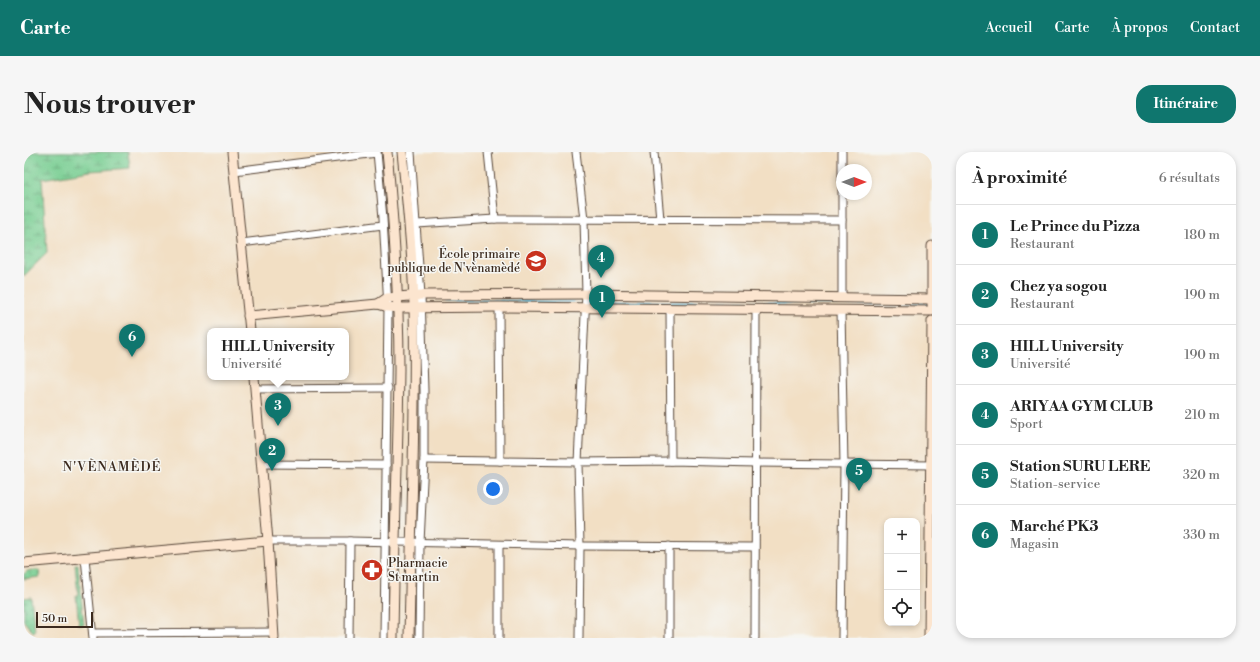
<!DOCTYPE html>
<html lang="fr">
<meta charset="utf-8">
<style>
:root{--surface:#fff;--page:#f6f6f6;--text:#222;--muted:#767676;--line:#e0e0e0;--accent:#0f766e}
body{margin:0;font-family:"Libre Bodoni",serif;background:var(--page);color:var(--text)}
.controls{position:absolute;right:12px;bottom:12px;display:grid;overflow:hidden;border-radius:8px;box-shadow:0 2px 6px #0003}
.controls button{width:36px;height:36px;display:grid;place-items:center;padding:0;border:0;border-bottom:1px solid var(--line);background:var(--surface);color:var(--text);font:20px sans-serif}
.compass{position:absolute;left:812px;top:12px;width:36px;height:36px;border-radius:50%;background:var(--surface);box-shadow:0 2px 6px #0003;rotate:90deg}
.scale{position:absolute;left:12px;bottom:10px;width:57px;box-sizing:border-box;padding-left:4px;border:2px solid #3b2a1e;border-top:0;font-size:11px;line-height:14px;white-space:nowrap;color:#3b2a1e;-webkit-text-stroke:3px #f6f6f2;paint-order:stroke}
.you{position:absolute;left:469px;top:337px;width:14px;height:14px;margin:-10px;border:3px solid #fff;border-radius:50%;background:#1a73e8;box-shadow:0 0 0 6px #1a73e833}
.badge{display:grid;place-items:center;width:26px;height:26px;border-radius:50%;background:var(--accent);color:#fff;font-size:13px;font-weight:700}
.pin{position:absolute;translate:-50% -33px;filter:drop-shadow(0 1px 2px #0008)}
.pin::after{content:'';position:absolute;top:21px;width:14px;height:12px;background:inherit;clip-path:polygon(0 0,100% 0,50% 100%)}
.popup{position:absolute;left:183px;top:176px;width:142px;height:52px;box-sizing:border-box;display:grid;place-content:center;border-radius:8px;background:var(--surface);filter:drop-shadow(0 1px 3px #0005);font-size:13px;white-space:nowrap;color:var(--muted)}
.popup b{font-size:15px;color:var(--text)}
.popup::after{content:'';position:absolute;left:50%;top:100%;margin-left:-8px;border:8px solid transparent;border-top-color:var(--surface)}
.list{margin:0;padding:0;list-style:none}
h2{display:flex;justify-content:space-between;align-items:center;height:52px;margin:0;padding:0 16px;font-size:17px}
h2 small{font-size:13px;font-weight:400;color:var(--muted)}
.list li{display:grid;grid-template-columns:26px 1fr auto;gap:12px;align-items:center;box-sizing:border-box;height:60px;padding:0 16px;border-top:1px solid var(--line)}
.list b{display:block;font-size:15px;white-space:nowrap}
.list p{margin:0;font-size:13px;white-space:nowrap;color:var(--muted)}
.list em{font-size:13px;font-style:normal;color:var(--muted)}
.icon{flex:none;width:22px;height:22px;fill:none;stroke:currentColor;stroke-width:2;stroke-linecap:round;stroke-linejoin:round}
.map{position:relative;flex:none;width:908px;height:486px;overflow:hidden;border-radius:16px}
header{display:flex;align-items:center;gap:24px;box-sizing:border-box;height:56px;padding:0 20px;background:var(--accent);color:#fff}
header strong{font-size:19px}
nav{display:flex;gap:22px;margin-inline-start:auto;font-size:14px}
.intro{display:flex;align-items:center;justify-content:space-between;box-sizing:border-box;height:96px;padding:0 24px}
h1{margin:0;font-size:28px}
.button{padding:10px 18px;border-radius:16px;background:var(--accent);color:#fff;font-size:14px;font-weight:700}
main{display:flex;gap:24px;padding:0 24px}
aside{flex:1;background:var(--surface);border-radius:16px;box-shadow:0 2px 6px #0003}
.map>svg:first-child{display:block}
.grass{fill:url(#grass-dots);stroke:#5a7c58}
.wetland{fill:url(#wetland-marsh);stroke:#5a7c58}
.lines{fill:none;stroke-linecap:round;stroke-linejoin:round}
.stream{stroke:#5ebcdc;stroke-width:2.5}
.street-casing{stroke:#564537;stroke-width:9}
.secondary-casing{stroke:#564537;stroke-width:11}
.street{stroke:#fff;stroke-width:7}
.secondary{stroke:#fce5cf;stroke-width:9}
.labels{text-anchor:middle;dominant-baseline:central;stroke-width:3;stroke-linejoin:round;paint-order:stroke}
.poi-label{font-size:12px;fill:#3b2a1e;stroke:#f6f6f2;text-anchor:end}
.neighbourhood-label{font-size:13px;letter-spacing:1px;fill:#3b2a1e;stroke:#f6f6f2}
</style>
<header>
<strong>Carte</strong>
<nav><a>Accueil</a><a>Carte</a><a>À propos</a><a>Contact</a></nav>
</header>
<div class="intro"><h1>Nous trouver</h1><a class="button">Itinéraire</a></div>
<main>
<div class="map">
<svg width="908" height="486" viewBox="0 0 908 486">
<defs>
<pattern id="grass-dots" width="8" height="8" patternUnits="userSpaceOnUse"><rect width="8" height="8" fill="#78ce92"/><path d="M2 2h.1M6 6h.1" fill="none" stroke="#64a777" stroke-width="1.8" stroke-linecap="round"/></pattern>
<pattern id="wetland-marsh" width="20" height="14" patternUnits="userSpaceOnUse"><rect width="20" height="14" fill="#78ce92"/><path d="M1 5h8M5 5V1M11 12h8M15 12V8" fill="none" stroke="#64a777"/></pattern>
</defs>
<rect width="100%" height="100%" fill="#f6f6f2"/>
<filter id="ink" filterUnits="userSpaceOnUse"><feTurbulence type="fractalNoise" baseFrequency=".025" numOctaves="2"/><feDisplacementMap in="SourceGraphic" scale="8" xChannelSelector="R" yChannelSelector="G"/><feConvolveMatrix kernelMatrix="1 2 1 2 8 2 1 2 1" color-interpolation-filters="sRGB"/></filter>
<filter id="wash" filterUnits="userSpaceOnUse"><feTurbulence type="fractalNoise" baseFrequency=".012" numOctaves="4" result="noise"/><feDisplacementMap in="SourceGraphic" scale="16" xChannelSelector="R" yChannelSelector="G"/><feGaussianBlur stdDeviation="0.9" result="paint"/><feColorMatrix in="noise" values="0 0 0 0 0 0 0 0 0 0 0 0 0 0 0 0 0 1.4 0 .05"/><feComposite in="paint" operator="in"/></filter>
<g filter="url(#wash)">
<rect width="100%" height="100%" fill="#f2dfc4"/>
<g class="grass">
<path d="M51 412H54L60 473H55L52 443H54Z"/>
<path d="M15 418 16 425 0 427V422L3 419Z"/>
<path d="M7 445 11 479 9 480 0 469V446Z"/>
</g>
<path class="wetland" d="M0 0H104L106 16 66 19 18 27 23 101 0 124Z"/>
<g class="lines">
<g class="stream">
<path d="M421 148 549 150"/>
<path d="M572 150 906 152"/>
</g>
</g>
</g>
<g filter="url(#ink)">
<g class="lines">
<g class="street-casing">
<g id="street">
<path d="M353 0 359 66 364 155 360 486"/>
<path d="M387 0 397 143 400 238V308L396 391 395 486"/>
<path d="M464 0 471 67"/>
<path d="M552 0 560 67 562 142 554 310 556 394 555 486"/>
<path d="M630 0 636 67"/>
<path d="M210 19 353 1"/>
<path d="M393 72 471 67 818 68"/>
<path d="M217 91 359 73"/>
<path d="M818 145V0"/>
<path d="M475 155 476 309"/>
<path d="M646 157 647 309"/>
<path d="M817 158 820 313 818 486"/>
<path d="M231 237 364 236"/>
<path d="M400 308 554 310 647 309 732 311 908 313"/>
<path d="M237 312 362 313"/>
<path d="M244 389H326L556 394 730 395"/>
<path d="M475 393V486"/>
<path d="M645 394V486"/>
<path d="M61 406 69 486"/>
<path d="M69 481 249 480"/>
<path d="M325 486 326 389"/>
<path d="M731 486 732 158"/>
</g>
</g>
<g class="secondary-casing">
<g id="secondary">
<path d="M208 0 226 179"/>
<path d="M363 0C370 72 375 145 375 217 374 307 370 396 369 486"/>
<path d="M378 0C383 51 389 102 390 154 392 264 387 375 385 486"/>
<path d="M354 152 363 146 397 143 562 142 908 147"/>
<path d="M908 153V94"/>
<path d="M224 164 354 152 364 155 374 156 475 155 908 159"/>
<path d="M230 225 244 389 250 486"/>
<path d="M0 411 244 389"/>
<path d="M905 486 908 169"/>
</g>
</g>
<use href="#street" class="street"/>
<use href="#secondary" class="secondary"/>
</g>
</g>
<defs>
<g id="school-disc" transform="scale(1.15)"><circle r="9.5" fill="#c8321e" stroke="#f6f6f2"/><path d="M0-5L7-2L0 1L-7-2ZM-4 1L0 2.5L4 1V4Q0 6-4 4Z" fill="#fff"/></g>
<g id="pharmacy-disc" transform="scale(1.15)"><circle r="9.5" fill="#c8321e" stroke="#f6f6f2"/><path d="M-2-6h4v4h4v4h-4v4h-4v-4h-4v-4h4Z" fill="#fff"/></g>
</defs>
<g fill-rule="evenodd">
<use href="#school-disc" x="512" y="109"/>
<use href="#pharmacy-disc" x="348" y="418"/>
</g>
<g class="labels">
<g class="poi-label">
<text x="496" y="102">École primaire<tspan x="496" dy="14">publique de N'vènamèdé</tspan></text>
<text x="364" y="411" text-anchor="start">Pharmacie<tspan x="364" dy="14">St martin</tspan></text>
</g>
<g class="neighbourhood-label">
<text x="88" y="315">N'VÈNAMÈDÉ</text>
</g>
</g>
</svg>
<div class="controls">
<button>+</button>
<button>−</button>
<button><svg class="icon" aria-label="locate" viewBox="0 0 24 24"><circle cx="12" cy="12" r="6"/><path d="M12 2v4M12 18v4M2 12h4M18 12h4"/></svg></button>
</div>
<svg class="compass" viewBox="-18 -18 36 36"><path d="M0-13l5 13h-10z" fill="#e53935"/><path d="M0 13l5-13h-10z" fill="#767676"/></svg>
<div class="scale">50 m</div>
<div class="you"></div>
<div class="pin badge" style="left:578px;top:166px">1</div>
<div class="pin badge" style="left:248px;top:319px">2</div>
<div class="pin badge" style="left:254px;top:274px">3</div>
<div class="popup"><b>HILL University</b>Université</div>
<div class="pin badge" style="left:577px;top:126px">4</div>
<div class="pin badge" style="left:835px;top:339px">5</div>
<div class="pin badge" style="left:108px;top:205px">6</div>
</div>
<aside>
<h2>À proximité<small>6 résultats</small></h2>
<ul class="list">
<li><span class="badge">1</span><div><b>Le Prince du Pizza</b><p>Restaurant</p></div><em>180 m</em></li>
<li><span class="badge">2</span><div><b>Chez ya sogou</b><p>Restaurant</p></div><em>190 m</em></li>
<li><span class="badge">3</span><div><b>HILL University</b><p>Université</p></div><em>190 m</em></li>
<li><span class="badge">4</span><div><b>ARIYAA GYM CLUB</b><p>Sport</p></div><em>210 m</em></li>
<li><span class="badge">5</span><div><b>Station SURU LERE</b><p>Station-service</p></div><em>320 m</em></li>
<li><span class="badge">6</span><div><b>Marché PK3</b><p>Magasin</p></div><em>330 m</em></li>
</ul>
</aside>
</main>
